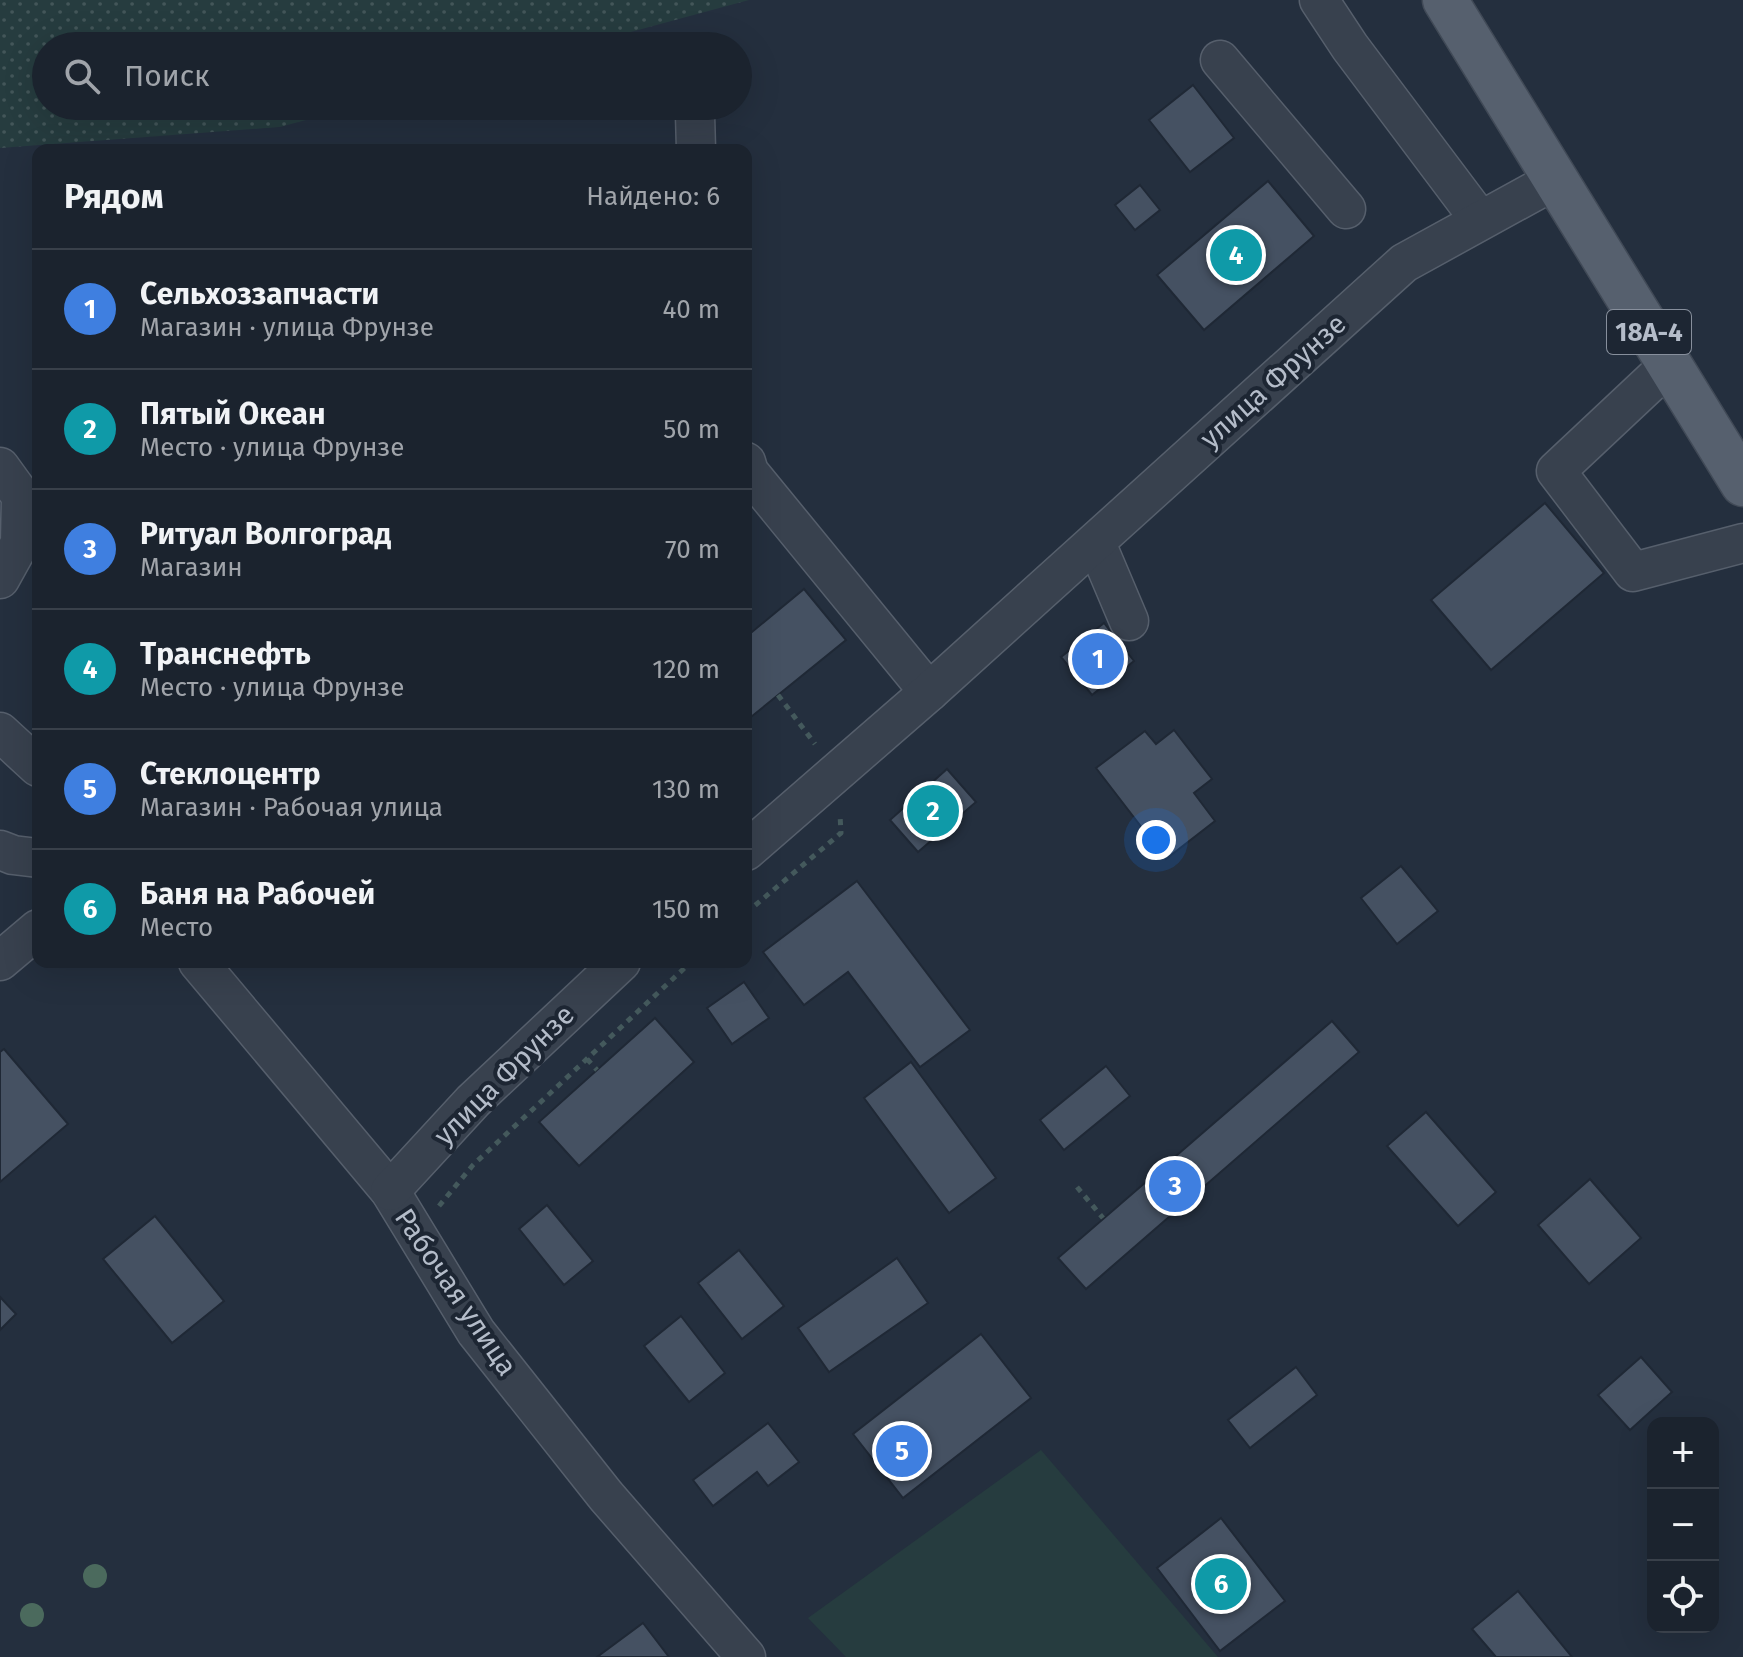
<!DOCTYPE html>
<html lang="ru">
<meta charset="utf-8">
<style>
:root{--surface:#1b232e;--page:#282f3a;--text:#f1f3f6;--muted:#a0a4aa;--line:#39404a;--accent:#8ab4f8}
body{margin:0;font-family:"Fira Sans",sans-serif;background:var(--page);color:var(--text)}
.controls{position:absolute;right:24px;bottom:24px;display:grid;overflow:hidden;border-radius:16px;box-shadow:0 8px 32px #0002}
.controls button{width:72px;height:72px;display:grid;place-items:center;padding:0;border:0;border-bottom:2px solid var(--line);background:var(--surface);color:var(--text);font:40px sans-serif}
.you{position:absolute;left:1156px;top:840px;width:28px;height:28px;margin:-20px;border:6px solid #fff;border-radius:50%;background:#1a73e8;box-shadow:0 0 0 12px #1a73e833}
.badge{display:grid;place-items:center;width:52px;height:52px;border-radius:50%;background:var(--accent);color:#fff;font-size:26px;font-weight:700}
.pin{position:absolute;translate:-50% -50%;border:4px solid #fff;box-shadow:0 2px 8px #0006}
.list{margin:0;padding:0;list-style:none}
h2{display:flex;justify-content:space-between;align-items:center;height:104px;margin:0;padding:0 32px;font-size:34px}
h2 small{font-size:26px;font-weight:400;color:var(--muted)}
.list li{display:grid;grid-template-columns:52px 1fr auto;gap:24px;align-items:center;box-sizing:border-box;height:120px;padding:0 32px;border-top:2px solid var(--line)}
.list b{display:block;font-size:30px;white-space:nowrap}
.list p{margin:0;font-size:26px;white-space:nowrap;color:var(--muted)}
.list em{font-size:26px;font-style:normal;color:var(--muted)}
.icon{flex:none;width:44px;height:44px;fill:none;stroke:currentColor;stroke-width:2;stroke-linecap:round;stroke-linejoin:round}
.map{position:relative;flex:none;width:1743px;height:1657px;overflow:hidden}
.search{position:absolute;background:var(--surface);box-shadow:0 8px 32px #0002;left:32px;top:32px;width:720px;height:88px;display:flex;align-items:center;gap:20px;box-sizing:border-box;padding:0 28px;border-radius:44px;color:var(--muted);font-size:30px}
.panel{position:absolute;background:var(--surface);box-shadow:0 8px 32px #0002;left:32px;top:144px;width:720px;height:824px;border-radius:16px}
.map>svg:first-child{display:block}
.grass{fill:url(#grass-dots)}
.green{fill:#263c3f}
.building{fill:#455162;stroke:#1f2835;stroke-width:2}
.lines{fill:none;stroke-linecap:round;stroke-linejoin:round}
.minor-casing{stroke:#565f6c;stroke-width:41}
.major-casing{stroke:#414a57;stroke-width:47}
.path{stroke:#44595c;stroke-width:5;stroke-dasharray:6 6;stroke-linecap:butt}
.minor{stroke:#38414e;stroke-width:38}
.major{stroke:#56606e;stroke-width:44}
.tree{fill:#4b6a5d}
.labels{text-anchor:middle;dominant-baseline:central;stroke-width:8;stroke-linejoin:round;paint-order:stroke}
.shield{fill:#1d2633;stroke:#878f9c;stroke-width:2}
.shield-label{font-size:26px;font-weight:bold;fill:#b4bcc9}
.street-label{font-size:28px;fill:#b4bcc9;stroke:#1d2633}
</style>
<div class="map">
<svg width="1743" height="1657" viewBox="0 0 1743 1657">
<defs>
<pattern id="grass-dots" width="8" height="8" patternUnits="userSpaceOnUse" patternTransform="scale(2)"><rect width="8" height="8" fill="#263c3f"/><path d="M2 2h.1M6 6h.1" fill="none" stroke="#435659" stroke-width="1.8" stroke-linecap="round"/></pattern>
</defs>
<rect width="100%" height="100%" fill="#242f3e"/>
<path class="grass" d="M0 0H749L579 46H46V106H358L280 127 0 148Z"/>
<path class="green" d="M1041 1450 1218 1657H846L808 1618Z"/>
<g class="building">
<path d="M1193 85 1234 138 1190 172 1149 120Z"/>
<path d="M1268 181 1314 236 1204 330 1157 275Z"/>
<path d="M1140 185 1160 210 1135 230 1115 205Z"/>
<path d="M1545 503 1604 573 1491 670 1431 600Z"/>
<path d="M804 589 846 640 746 721V626L752 632Z"/>
<path d="M1104 623 1134 661 1092 695 1061 657Z"/>
<path d="M1174 730 1212 779 1194 793 1215 821 1166 859 1096 768 1145 731 1156 744Z"/>
<path d="M947 769 976 802 918 852 890 820Z"/>
<path d="M1401 866 1438 911 1397 944 1361 898Z"/>
<path d="M857 881 970 1030 920 1067 848 972 804 1005 763 952Z"/>
<path d="M744 982 769 1018 732 1044 707 1008Z"/>
<path d="M655 1018 694 1062 579 1166 539 1122Z"/>
<path d="M1332 1021 1359 1052 1086 1289 1058 1258Z"/>
<path d="M4 1049 68 1124 0 1182V1052Z"/>
<path d="M911 1062 996 1178 949 1213 864 1098Z"/>
<path d="M1106 1066 1130 1096 1064 1150 1040 1120Z"/>
<path d="M1426 1112 1496 1192 1458 1226 1387 1146Z"/>
<path d="M1590 1179 1641 1238 1589 1284 1538 1225Z"/>
<path d="M547 1205 593 1261 564 1285 519 1229Z"/>
<path d="M155 1216 224 1301 172 1343 103 1259Z"/>
<path d="M739 1250 784 1306 742 1339 698 1283Z"/>
<path d="M897 1258 928 1303 829 1372 798 1328Z"/>
<path d="M0 1297 16 1314 0 1330Z"/>
<path d="M681 1316 725 1373 689 1402 644 1346Z"/>
<path d="M981 1334 1031 1398 903 1498 853 1434Z"/>
<path d="M1641 1357 1672 1392 1630 1430 1598 1395Z"/>
<path d="M1296 1367 1317 1395 1250 1448 1228 1420Z"/>
<path d="M768 1423 799 1462 768 1486 757 1472 713 1506 693 1480Z"/>
<path d="M1221 1518 1285 1601 1220 1651 1157 1568Z"/>
<path d="M1518 1591 1572 1657H1496L1472 1629Z"/>
<path d="M643 1623 669 1657H597Z"/>
</g>
<g class="lines">
<g class="minor-casing">
<g id="minor">
<path d="M1319 0 1350 47 1480 220"/>
<path d="M1220 60 1346 209"/>
<path d="M695 114 696 150"/>
<path d="M1669 365 1556 471 1633 572 1743 543"/>
<path d="M746 462 749 472 929 692"/>
<path d="M0 467 21 496 20 543 0 579"/>
<path d="M1096 543 1129 621"/>
<path d="M0 732 38 767"/>
<path d="M0 850 13 855 38 858"/>
<path d="M746 851 929 692 1404 263 1555 180"/>
<path d="M0 961 38 929"/>
<path d="M198 962 390 1191 476 1332 606 1496 746 1657"/>
<path d="M390 1191 473 1101 621 962"/>
</g>
</g>
<g class="major-casing">
<path id="major" d="M1445 0 1743 484"/>
</g>
<g class="path">
<path d="M778 695 815 744"/>
<path d="M746 913 841 833 840 815"/>
<path d="M587 1059 597 1070"/>
<path d="M1077 1187 1103 1218"/>
<path d="M439 1206 473 1165 691 962"/>
</g>
<use href="#minor" class="minor"/>
<use href="#major" class="major"/>
</g>
<g class="tree">
<circle cx="95" cy="1576" r="12"/>
<circle cx="32" cy="1615" r="12"/>
</g>
<g class="labels">
<rect class="shield" x="1607" y="310" width="84" height="44" rx="6"/>
<g class="shield-label">
<text x="1649" y="332">18А-4</text>
</g>
<g class="street-label">
<text transform="translate(1273 381) rotate(-42)">улица Фрунзе</text>
<text transform="translate(504 1075) rotate(-45)">улица Фрунзе</text>
<text transform="translate(456 1292) rotate(56)">Рабочая улица</text>
</g>
</g>
</svg>
<div class="controls">
<button>+</button>
<button>−</button>
<button><svg class="icon" aria-label="locate" viewBox="0 0 24 24"><circle cx="12" cy="12" r="6"/><path d="M12 2v4M12 18v4M2 12h4M18 12h4"/></svg></button>
</div>
<div class="you"></div>
<div class="pin badge" style="left:1098px;top:659px;background:#3f7fe0">1</div>
<div class="pin badge" style="left:933px;top:811px;background:#0f9aa8">2</div>
<div class="pin badge" style="left:1175px;top:1186px;background:#3f7fe0">3</div>
<div class="pin badge" style="left:1236px;top:255px;background:#0f9aa8">4</div>
<div class="pin badge" style="left:902px;top:1451px;background:#3f7fe0">5</div>
<div class="pin badge" style="left:1221px;top:1584px;background:#0f9aa8">6</div>
<div class="search"><svg class="icon" aria-label="search" viewBox="0 0 24 24"><circle cx="10" cy="10" r="6"/><path d="M15 15l6 6"/></svg>Поиск</div>
<section class="panel">
<h2>Рядом<small>Найдено: 6</small></h2>
<ul class="list">
<li><span class="badge" style="background:#3f7fe0">1</span><div><b>Сельхоззапчасти</b><p>Магазин · улица Фрунзе</p></div><em>40 m</em></li>
<li><span class="badge" style="background:#0f9aa8">2</span><div><b>Пятый Океан</b><p>Место · улица Фрунзе</p></div><em>50 m</em></li>
<li><span class="badge" style="background:#3f7fe0">3</span><div><b>Ритуал Волгоград</b><p>Магазин</p></div><em>70 m</em></li>
<li><span class="badge" style="background:#0f9aa8">4</span><div><b>Транснефть</b><p>Место · улица Фрунзе</p></div><em>120 m</em></li>
<li><span class="badge" style="background:#3f7fe0">5</span><div><b>Стеклоцентр</b><p>Магазин · Рабочая улица</p></div><em>130 m</em></li>
<li><span class="badge" style="background:#0f9aa8">6</span><div><b>Баня на Рабочей</b><p>Место</p></div><em>150 m</em></li>
</ul>
</section>
</div>
